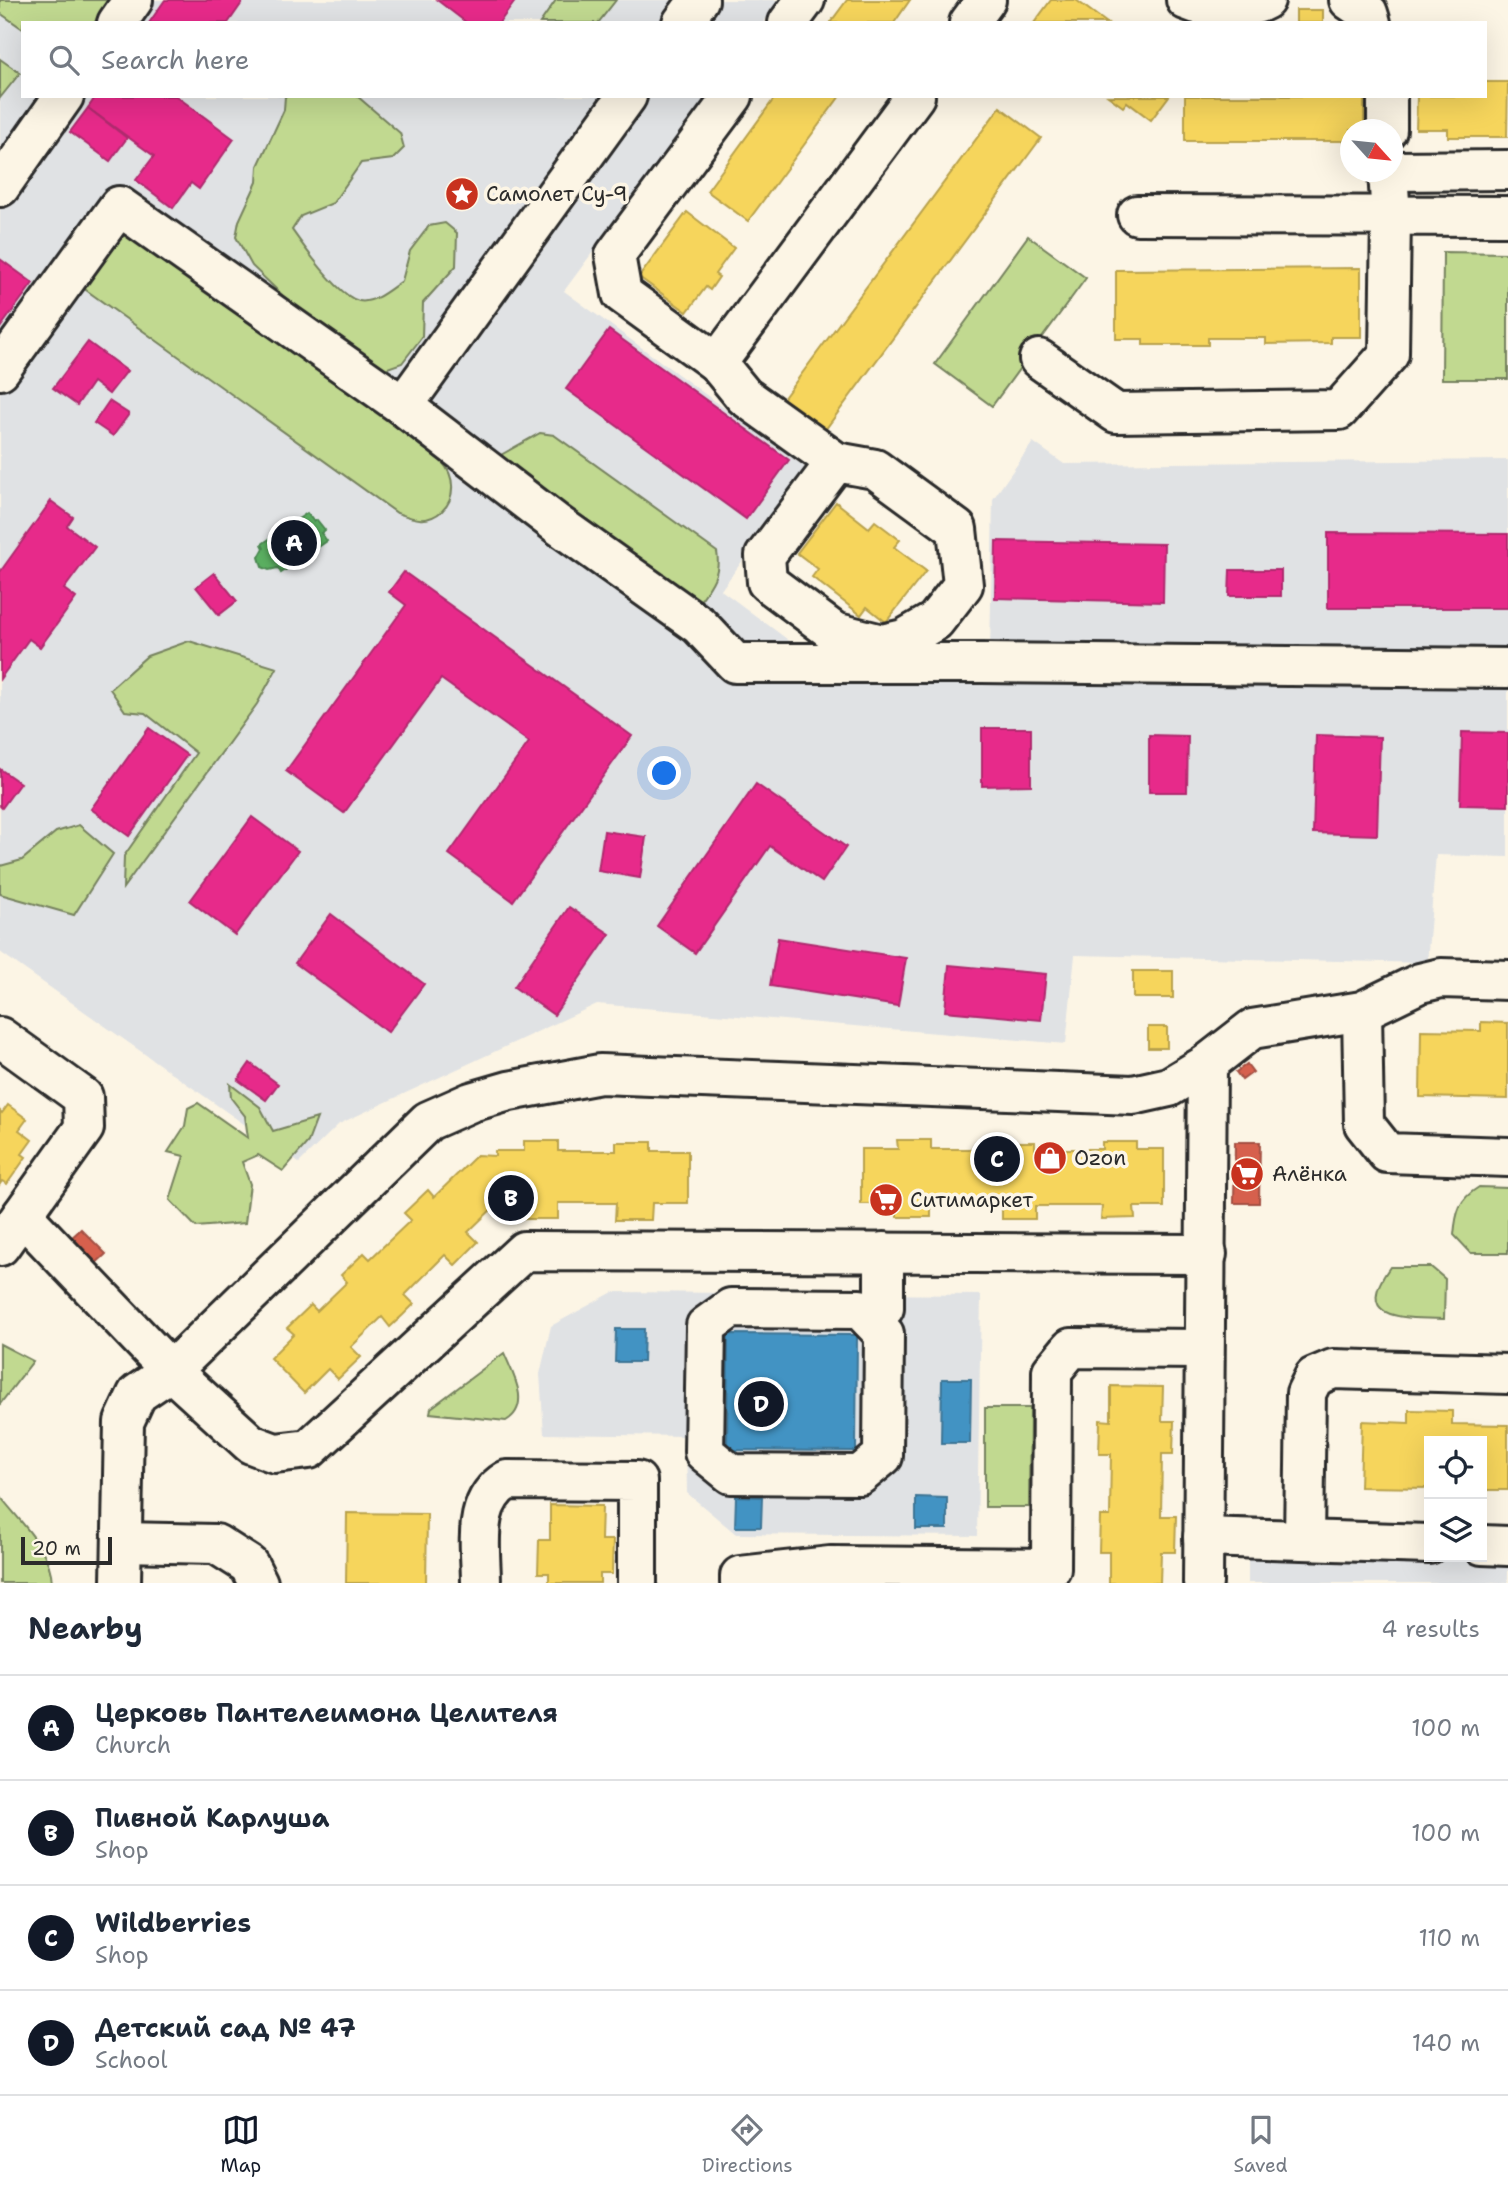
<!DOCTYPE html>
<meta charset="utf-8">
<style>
:root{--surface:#fff;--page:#f6f6f7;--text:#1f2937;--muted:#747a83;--line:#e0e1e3;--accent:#111827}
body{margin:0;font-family:"Shantell Sans",sans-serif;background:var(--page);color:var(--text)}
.controls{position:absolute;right:21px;bottom:21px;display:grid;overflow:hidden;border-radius:0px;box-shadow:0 7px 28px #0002}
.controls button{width:63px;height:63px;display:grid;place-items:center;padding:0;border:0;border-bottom:2px solid var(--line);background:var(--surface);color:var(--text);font:35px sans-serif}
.compass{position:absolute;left:1340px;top:119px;width:63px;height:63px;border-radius:50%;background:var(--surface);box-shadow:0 7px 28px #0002;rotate:117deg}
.scale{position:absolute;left:21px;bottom:18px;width:91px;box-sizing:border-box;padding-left:7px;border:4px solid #2b2b2b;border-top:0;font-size:19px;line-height:24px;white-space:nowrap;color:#2b2b2b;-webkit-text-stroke:5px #fcf5e5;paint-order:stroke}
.you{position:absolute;left:665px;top:774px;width:24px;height:24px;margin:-18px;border:5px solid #fff;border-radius:50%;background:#1a73e8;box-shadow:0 0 0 10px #1a73e833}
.badge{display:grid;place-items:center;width:46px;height:46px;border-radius:50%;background:var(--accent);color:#fff;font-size:23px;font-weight:700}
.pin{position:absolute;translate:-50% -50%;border:4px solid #fff;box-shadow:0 2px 7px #0006}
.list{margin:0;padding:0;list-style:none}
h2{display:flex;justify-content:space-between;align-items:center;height:91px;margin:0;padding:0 28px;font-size:30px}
h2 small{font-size:23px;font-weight:400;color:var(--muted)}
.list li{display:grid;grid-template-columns:46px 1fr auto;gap:21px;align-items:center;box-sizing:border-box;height:105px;padding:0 28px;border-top:2px solid var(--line)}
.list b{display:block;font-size:26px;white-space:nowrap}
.list p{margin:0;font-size:23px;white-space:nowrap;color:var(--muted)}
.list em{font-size:23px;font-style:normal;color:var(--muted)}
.icon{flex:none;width:38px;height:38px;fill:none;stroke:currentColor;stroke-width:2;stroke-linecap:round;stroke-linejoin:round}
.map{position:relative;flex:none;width:1508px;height:1583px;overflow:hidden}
.search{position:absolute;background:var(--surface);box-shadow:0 7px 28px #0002;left:21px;right:21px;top:21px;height:77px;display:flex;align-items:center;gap:18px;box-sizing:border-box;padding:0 24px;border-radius:0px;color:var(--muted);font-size:26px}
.sheet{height:511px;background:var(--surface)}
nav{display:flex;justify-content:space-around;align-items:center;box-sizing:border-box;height:98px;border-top:2px solid var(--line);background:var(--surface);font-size:19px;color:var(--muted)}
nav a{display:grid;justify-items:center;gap:4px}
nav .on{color:var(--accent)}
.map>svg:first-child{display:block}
.built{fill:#e0e2e4}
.green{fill:#c1d990;stroke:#76825e;stroke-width:2}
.homes{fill:#f6d55c;stroke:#b9a24d;stroke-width:2}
.shops{fill:#d6604d;stroke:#a35043;stroke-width:2}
.schools{fill:#4393c3;stroke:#3c7495;stroke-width:2}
.health{fill:#e7298a;stroke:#af2a6e;stroke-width:2}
.public{fill:#5aae61;stroke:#4c8751;stroke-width:2}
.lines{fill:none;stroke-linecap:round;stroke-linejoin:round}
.minor-casing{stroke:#2b2b2b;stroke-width:44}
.minor{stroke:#fcf5e5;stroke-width:38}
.labels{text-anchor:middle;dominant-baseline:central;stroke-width:7;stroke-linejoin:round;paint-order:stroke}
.poi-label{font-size:21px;fill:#2b2b2b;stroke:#fcf5e5;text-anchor:start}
</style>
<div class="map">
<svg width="1508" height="1583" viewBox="0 0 1508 1583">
<rect width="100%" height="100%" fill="#fcf5e5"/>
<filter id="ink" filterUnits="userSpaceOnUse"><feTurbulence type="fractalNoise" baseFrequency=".0143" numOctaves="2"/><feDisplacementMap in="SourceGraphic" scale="14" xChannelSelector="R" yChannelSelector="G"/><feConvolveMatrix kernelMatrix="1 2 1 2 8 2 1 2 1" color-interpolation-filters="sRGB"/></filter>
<g filter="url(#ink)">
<g class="built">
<path d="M0 0H779L763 23H23V96H708L564 291 809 470 721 590 803 651 990 653 993 499 1033 442 1064 464 1508 460V857L1436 855 1427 963 1075 955 1066 1044 597 1004 339 1124 299 1163 0 952Z"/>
<path d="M613 1292 981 1295 977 1536 736 1534 687 1493 686 1436 544 1434 540 1374 551 1326Z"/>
<path d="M1248 1549 1429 1557 1508 1555V1583H1248Z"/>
</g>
<g class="green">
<path d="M0 0H110L94 23H23V29L0 13Z"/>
<path d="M556 0H616L598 23H540Z"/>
<path d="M0 59 20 73 0 98Z"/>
<path d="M285 96H357L400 133 404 148 393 159 361 163 333 203 301 216 292 230C304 247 339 297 359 301 374 304 390 289 402 281L410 251 429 226 445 223 457 233 456 266 423 303 422 337 402 363 385 369 300 312 252 266 236 237 239 221 257 182 258 166 284 110Z"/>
<path d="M123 224 404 424C408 430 412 437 416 442 424 450 435 454 442 462 455 476 456 498 442 511 427 524 414 519 397 513L79 285Z"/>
<path d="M1028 236 1086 278 992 406 935 364Z"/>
<path d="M1443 252 1508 253V379H1442Z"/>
<path d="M540 433 554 435 717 552C721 575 710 587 697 605L499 456Z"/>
<path d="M189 641 277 668 257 704 123 888 124 856 196 753 145 713 125 711 110 689 147 656Z"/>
<path d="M79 825 113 854 74 915 0 894V866L22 860 56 832Z"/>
<path d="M230 1084 260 1107 273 1131 317 1118 308 1142 283 1171 258 1155 242 1162 250 1184 245 1223 196 1227 170 1200 184 1156 168 1152 185 1126 188 1108 198 1103 248 1138 245 1116 231 1098Z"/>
<path d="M1479 1187 1508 1188V1253H1471L1454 1235C1456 1212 1459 1199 1479 1187Z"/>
<path d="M1390 1267H1431L1445 1279 1444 1319C1405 1318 1351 1321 1390 1267Z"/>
<path d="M0 1344 33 1361 0 1404Z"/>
<path d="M504 1353C513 1374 532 1406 506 1421L430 1413 431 1408Z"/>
<path d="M985 1408H1030L1029 1507H985Z"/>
<path d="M0 1496C20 1522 51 1549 52 1583H0Z"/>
</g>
<g class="homes">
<path d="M847 0H910L894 23H830Z"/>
<path d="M1051 0H1076L1107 23H1034Z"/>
<rect x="1296" y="10" width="27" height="13"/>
<path d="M1485 82H1508L1507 137H1448V129H1416L1417 96H1485Z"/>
<path d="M776 96H840L748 221 707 191Z"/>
<path d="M1108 96H1169L1151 120 1127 102 1123 107Z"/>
<path d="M1185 96H1364V130H1350V141H1185Z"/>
<path d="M1000 107 1041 138 825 430 783 399Z"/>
<path d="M687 212 734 248 715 274 719 277 710 290 706 287 687 312 639 277Z"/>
<path d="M1361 268V337H1331V343L1266 344V338H1208V345H1143V339H1116V270Z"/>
<path d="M836 502 869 528 875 521 900 540 894 547 926 571 886 622 867 607 861 615 812 577 818 569 797 553Z"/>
<rect x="1133" y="971" width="40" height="27"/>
<path d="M1481 1022 1508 1023V1099L1420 1097 1421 1030 1481 1031Z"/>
<rect x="1148" y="1027" width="19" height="21"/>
<path d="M8 1105 27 1119 19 1130 32 1140 22 1154 26 1157 7 1184 2 1181 0 1184V1111L2 1113Z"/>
<path d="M897 1140H931V1149H1002V1142H1035V1149H1102V1142H1136V1149H1164V1207H1134L1135 1218 1101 1219 1102 1206H1035V1219H1002V1206H931V1217H897V1204H861V1149H898Z"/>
<path d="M524 1141H558V1151H616V1142H652V1151H688V1203H652L651 1220H615L616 1203H558V1219H524V1203H498L468 1232 478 1242 455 1265 445 1255 405 1295 414 1304 403 1315 390 1327 382 1317 351 1347 361 1357 338 1379 328 1369 304 1393 270 1358 294 1334 287 1328 311 1305 317 1311 347 1282 341 1275 364 1253 370 1259 411 1220 404 1213 428 1190 434 1197 477 1155 495 1156V1151H524Z"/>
<path d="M1111 1386 1163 1387 1162 1421H1174L1173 1454H1162L1161 1516H1176L1175 1552H1161L1160 1583H1109V1552H1099L1100 1516H1110L1111 1454H1099L1100 1420 1111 1421Z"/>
<path d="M1409 1410 1452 1411V1424L1508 1425V1490H1482V1441H1429V1488L1360 1487 1362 1421 1409 1423Z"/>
<path d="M550 1505 602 1506 601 1540H613L612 1574H600V1583H549V1573H538L539 1540H550Z"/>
<path d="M347 1513 427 1514 426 1583H346Z"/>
</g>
<g class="shops">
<path d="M1247 1064 1253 1072 1242 1080 1236 1072Z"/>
<path d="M1235 1142H1260L1259 1203H1234Z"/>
<path d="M81 1229 106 1254 94 1265 69 1240Z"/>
</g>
<g class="schools">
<path d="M616 1329H644L643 1362H615Z"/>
<path d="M728 1334 857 1335 856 1451 727 1450Z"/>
<path d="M942 1379H971L970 1443H941Z"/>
<path d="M736 1496 762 1497 761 1527H735Z"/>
<path d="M916 1497 947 1498V1529H916Z"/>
</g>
<g class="health">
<path d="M165 0H244L228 23H149Z"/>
<path d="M437 0H516L499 23H467Z"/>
<path d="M96 96H176L234 139 199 189 191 183 173 208 136 180 154 156 88 108Z"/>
<path d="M88 108 127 138 110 161 70 132Z"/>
<path d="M0 259 33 283 0 328Z"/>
<path d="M609 330 789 460 746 519 566 389Z"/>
<path d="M88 342 127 371 109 394 93 382 77 405 53 388Z"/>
<path d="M109 401 129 414 113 436 94 423Z"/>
<path d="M51 501 73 517 67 526 95 547 64 589 76 598 40 647 29 639 0 679V572Z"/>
<path d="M1328 533 1508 534V608H1328Z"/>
<path d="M996 541 1164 544 1163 602 995 598Z"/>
<path d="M1230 570H1281V596H1229Z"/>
<path d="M404 572 632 736 513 901 449 854 529 742 441 679 344 813 286 771 406 605 389 592Z"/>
<path d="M214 573 237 601 219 615 196 587Z"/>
<path d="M149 728 187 755 129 836 91 809Z"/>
<path d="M982 728H1031V785L982 786Z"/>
<path d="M1462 732 1508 733V806L1460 805Z"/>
<path d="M1149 735 1188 736 1187 792H1149Z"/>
<path d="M1316 735 1380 737 1377 835 1313 833Z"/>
<path d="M0 769 20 783 2 808 0 806Z"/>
<path d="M756 784 846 847 822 882 770 846 695 953 657 926Z"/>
<path d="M252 817 298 851 235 935 190 901Z"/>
<path d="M604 831 646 837 640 878 598 871Z"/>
<path d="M569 907 610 934 554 1015 514 987Z"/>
<path d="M331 914 424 984 388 1032 295 963Z"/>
<path d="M778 938 906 958 898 1006 770 986Z"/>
<path d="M949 965 1046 974 1041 1020 945 1011Z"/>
<path d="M250 1063 278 1084 266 1100 238 1080Z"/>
</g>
<path class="public" d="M307 513 314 522 317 520 325 530 321 533 327 541 281 573 278 568 269 570 262 567 259 557 264 548 262 544Z"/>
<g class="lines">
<g class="minor-casing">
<g id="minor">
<path d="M1186 0C1209 10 1243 12 1265 0"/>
<path d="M1349 0 1368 13 1371 23"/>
<path d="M117 23 133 0"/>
<path d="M682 23 699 0"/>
<path d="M788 23 805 0"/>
<path d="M969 23 986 0"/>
<path d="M1387 96V130"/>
<path d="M1392 171 1508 170"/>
<path d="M0 187 64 96"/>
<path d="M1137 215 1508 216"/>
<path d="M1039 359 1116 413 1339 410 1389 354 1391 217 1388 172"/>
<path d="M717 363 622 294 615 255 733 96"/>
<path d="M0 370 119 206 403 406 557 524 699 625 735 663H982L1508 668"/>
<path d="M403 406 627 96"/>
<path d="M836 462 765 556 767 582 834 632 882 644 904 639 935 621 963 585 957 529 875 469 836 462 744 396 717 363 915 96"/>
<path d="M1362 1011 1364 1124 1387 1153 1508 1157"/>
<path d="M0 1037 83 1097 84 1128 22 1215 171 1371 251 1444 275 1453 309 1449 524 1251 1207 1254"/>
<path d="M0 1246 22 1215"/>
<path d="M731 1308 860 1309 884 1334 883 1456 860 1475 731 1474 704 1452 706 1326Z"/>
<path d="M871 1320 884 1308V1252"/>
<path d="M1203 1537 1429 1544"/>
<path d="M1304 1540 1306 1393 1314 1377 1333 1369 1508 1374"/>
<path d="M122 1542 216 1544 249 1565 258 1583"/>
<path d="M1482 1545 1508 1546"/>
<path d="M121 1583 124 1422 137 1394 171 1371 428 1121 471 1102 509 1091 600 1074 1133 1095 1169 1087 1207 1064 1252 1029 1362 1011 1420 983 1441 978 1508 980"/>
<path d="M481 1583C481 1546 471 1502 507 1480L637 1481V1583"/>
<path d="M740 1583V1576L830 1566 1051 1568 1052 1371 1071 1348 1203 1349"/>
<path d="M1203 1583 1207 1064"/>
</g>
</g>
<use href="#minor" class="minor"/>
</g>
</g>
<defs>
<g id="sight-disc" transform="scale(1.75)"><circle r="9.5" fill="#c8321e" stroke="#fcf5e5"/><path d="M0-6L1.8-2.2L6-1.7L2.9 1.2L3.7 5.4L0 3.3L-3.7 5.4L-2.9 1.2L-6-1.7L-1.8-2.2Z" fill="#fff"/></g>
<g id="shop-disc" transform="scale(1.75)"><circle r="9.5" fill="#c8321e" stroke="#fcf5e5"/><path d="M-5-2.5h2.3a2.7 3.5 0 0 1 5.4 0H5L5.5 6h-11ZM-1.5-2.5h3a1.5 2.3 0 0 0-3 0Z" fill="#fff"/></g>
<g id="supermarket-disc" transform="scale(1.75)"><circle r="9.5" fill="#c8321e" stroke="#fcf5e5"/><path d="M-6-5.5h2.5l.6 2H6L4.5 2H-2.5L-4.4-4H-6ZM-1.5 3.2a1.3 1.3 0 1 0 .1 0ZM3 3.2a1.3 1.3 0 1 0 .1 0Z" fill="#fff"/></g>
</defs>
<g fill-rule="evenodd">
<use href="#sight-disc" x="462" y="194"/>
<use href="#shop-disc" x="1050" y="1158"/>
<use href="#supermarket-disc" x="1247" y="1174"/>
<use href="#supermarket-disc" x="886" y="1200"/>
</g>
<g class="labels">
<g class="poi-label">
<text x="486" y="194">Самолет Су-9</text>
<text x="1074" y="1158">Ozon</text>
<text x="1272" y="1174">Алёнка</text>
<text x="910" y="1200">Ситимаркет</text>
</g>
</g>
</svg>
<div class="controls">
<button><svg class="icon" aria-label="locate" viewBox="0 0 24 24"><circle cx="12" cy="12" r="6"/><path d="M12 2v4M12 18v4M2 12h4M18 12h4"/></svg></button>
<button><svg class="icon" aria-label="layers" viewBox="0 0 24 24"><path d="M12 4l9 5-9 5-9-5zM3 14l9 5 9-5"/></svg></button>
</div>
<svg class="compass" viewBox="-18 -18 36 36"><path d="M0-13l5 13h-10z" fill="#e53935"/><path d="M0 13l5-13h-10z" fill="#747a83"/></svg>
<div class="scale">20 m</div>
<div class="you"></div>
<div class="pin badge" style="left:294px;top:543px">A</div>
<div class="pin badge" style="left:511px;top:1198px">B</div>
<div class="pin badge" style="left:997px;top:1159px">C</div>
<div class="pin badge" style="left:761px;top:1404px">D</div>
<div class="search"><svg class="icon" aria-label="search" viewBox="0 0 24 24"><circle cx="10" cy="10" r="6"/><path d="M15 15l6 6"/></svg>Search here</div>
</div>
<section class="sheet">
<h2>Nearby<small>4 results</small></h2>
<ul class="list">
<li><span class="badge">A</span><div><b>Церковь Пантелеимона Целителя</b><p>Church</p></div><em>100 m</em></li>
<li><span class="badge">B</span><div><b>Пивной Карлуша</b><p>Shop</p></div><em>100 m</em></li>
<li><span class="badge">C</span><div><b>Wildberries</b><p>Shop</p></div><em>110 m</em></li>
<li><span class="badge">D</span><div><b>Детский сад № 47</b><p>School</p></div><em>140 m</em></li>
</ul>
</section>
<nav>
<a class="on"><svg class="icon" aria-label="map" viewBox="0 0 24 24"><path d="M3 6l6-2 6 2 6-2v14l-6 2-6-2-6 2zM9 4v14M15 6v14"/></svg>Map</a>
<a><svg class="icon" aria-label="directions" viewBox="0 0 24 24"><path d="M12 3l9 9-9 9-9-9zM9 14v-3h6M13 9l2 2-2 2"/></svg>Directions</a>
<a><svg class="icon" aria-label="saved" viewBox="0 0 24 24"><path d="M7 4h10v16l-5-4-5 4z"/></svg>Saved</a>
</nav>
